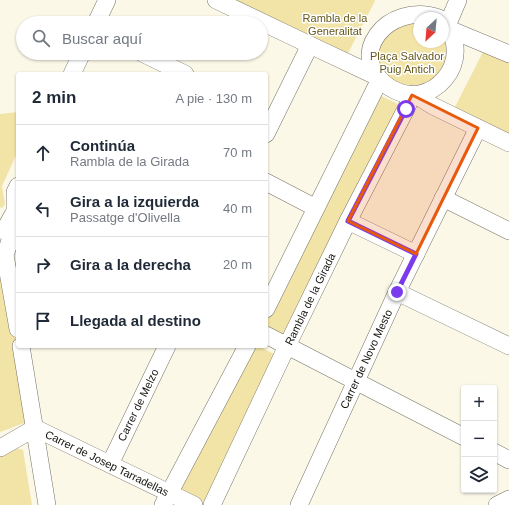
<!DOCTYPE html>
<html lang="es">
<meta charset="utf-8">
<style>
:root{--surface:#fff;--page:#f2f2f3;--text:#1f2937;--muted:#747a83;--line:#e0e1e3}
body{margin:0;font-family:Arial,sans-serif;background:var(--page);color:var(--text)}
.controls{position:absolute;right:12px;bottom:12px;display:grid;overflow:hidden;border-radius:4px;box-shadow:0 1px 3px #0004}
.controls button{width:36px;height:36px;display:grid;place-items:center;padding:0;border:0;border-bottom:1px solid var(--line);background:var(--surface);color:var(--text);font:20px sans-serif}
.compass{position:absolute;left:413px;top:12px;width:36px;height:36px;border-radius:50%;background:var(--surface);box-shadow:0 1px 3px #0004;rotate:206deg}
.stop{position:absolute;width:12px;height:12px;margin:-9px;border:3px solid #7c3aed;border-radius:50%;background:#fff}
.stop.end{background:#7c3aed;border-color:#fff;box-shadow:0 1px 4px #0008}
.list{margin:0;padding:0;list-style:none}
h2{display:flex;justify-content:space-between;align-items:center;height:52px;margin:0;padding:0 16px;font-size:17px}
h2 small{font-size:13px;font-weight:400;color:var(--muted)}
.list li{display:grid;grid-template-columns:26px 1fr auto;gap:12px;align-items:center;box-sizing:border-box;height:56px;padding:0 16px;border-top:1px solid var(--line)}
.list b{display:block;font-size:15px;white-space:nowrap}
.list p{margin:0;font-size:13px;white-space:nowrap;color:var(--muted)}
.list em{font-size:13px;font-style:normal;color:var(--muted)}
.icon{flex:none;width:22px;height:22px;fill:none;stroke:currentColor;stroke-width:2;stroke-linecap:round;stroke-linejoin:round}
.map{position:relative;flex:none;width:509px;height:505px;overflow:hidden}
.search{position:absolute;background:var(--surface);box-shadow:0 1px 3px #0004;left:16px;top:16px;width:252px;height:44px;display:flex;align-items:center;gap:10px;box-sizing:border-box;padding:0 14px;border-radius:22px;color:var(--muted);font-size:15px}
.panel{position:absolute;background:var(--surface);box-shadow:0 1px 3px #0004;left:16px;top:72px;width:252px;height:276px;border-radius:4px}
.map>svg:first-child{display:block}
.green{fill:#f2e3a6}
.lines{fill:none;stroke-linecap:round;stroke-linejoin:round}
.minor-casing{stroke:#787467;stroke-width:18}
.minor{stroke:#fff;stroke-width:17}
.route{stroke:#7c3aed;stroke-width:5}
.marked{fill:#e8590c;fill-opacity:0.2;stroke:#e8590c;stroke-width:3;stroke-linejoin:round}
.labels{text-anchor:middle;dominant-baseline:central;stroke-width:3;stroke-linejoin:round;paint-order:stroke}
.park-label{font-size:11px;fill:#65581a;stroke:#fff}
.street-label{font-size:11px;fill:#11100b;stroke:#fff}
</style>
<div class="map">
<svg width="509" height="505" viewBox="0 0 509 505">
<rect width="100%" height="100%" fill="#fbf8e8"/>
<g class="green">
<path d="M231 0H374L375 1 346 57Z"/>
<path d="M419 19V42H443V36L446 43 448 54 446 65 431 83 409 87 398 84 383 71 379 61 378 51 385 32Z"/>
<path d="M484 50 509 62V135L455 107Z"/>
<path d="M377 94 402 106 286 338 266 328V319Z"/>
<path d="M18 112V151L2 186 5 204 2 208 0 207V114Z"/>
<path d="M0 256 4 261 27 422 0 432Z"/>
<path d="M252 346H258L278 356 208 504 179 489Z"/>
<path d="M11 447 23 450 32 505H0V455Z"/>
</g>
<g class="lines">
<g class="minor-casing">
<g id="minor">
<path d="M216 0 310 45 378 77"/>
<path d="M439 18C386 0 344 58 389 87 431 115 478 58 443 22"/>
<path d="M96 23 107 0"/>
<path d="M447 26 458 0"/>
<path d="M449 29 509 54"/>
<path d="M142 53 185 74"/>
<path d="M72 74 82 53"/>
<path d="M414 94 433 106 509 143"/>
<path d="M266 134 310 45"/>
<path d="M266 182 316 208"/>
<path d="M443 198 509 231"/>
<path d="M348 221 416 254"/>
<path d="M18 230 12 235 5 255 18 329"/>
<path d="M4 231 15 211V192L18 186"/>
<path d="M397 292 509 346"/>
<path d="M266 309 380 79"/>
<path d="M266 335 464 437"/>
<path d="M21 346 47 505"/>
<path d="M0 448 35 428 194 505"/>
<path d="M494 452 509 460"/>
<path d="M110 464 167 346"/>
<path d="M163 505 247 346"/>
<path d="M212 505 287 346 348 221 406 109 412 95"/>
<path d="M299 505 397 292 478 128"/>
<path d="M497 505 509 499"/>
</g>
</g>
<use href="#minor" class="minor"/>
</g>
<g class="lines">
<path class="route" d="M397 292 416 254 348 221 406 109"/>
</g>
<path class="marked" d="M412 95 478 128 416 254 348 221Z"/>
<g class="labels">
<g class="park-label">
<text x="335" y="18">Rambla de la<tspan x="335" dy="13">Generalitat</tspan></text>
<text x="407" y="56">Plaça Salvador<tspan x="407" dy="13">Puig Antich</tspan></text>
</g>
<g class="street-label">
<text transform="translate(310 299) rotate(-64)">Rambla de la Girada</text>
<text transform="translate(366 359) rotate(-65)">Carrer de Novo Mesto</text>
<text transform="translate(138 405) rotate(-64)">Carrer de Melzo</text>
<text transform="translate(107 463) rotate(26)">Carrer de Josep Tarradellas</text>
</g>
</g>
</svg>
<div class="controls">
<button>+</button>
<button>−</button>
<button><svg class="icon" aria-label="layers" viewBox="0 0 24 24"><path d="M12 4l9 5-9 5-9-5zM3 14l9 5 9-5"/></svg></button>
</div>
<svg class="compass" viewBox="-18 -18 36 36"><path d="M0-13l5 13h-10z" fill="#e53935"/><path d="M0 13l5-13h-10z" fill="#747a83"/></svg>
<div class="stop" style="left:406px;top:109px"></div>
<div class="stop end" style="left:397px;top:292px"></div>
<div class="search"><svg class="icon" aria-label="search" viewBox="0 0 24 24"><circle cx="10" cy="10" r="6"/><path d="M15 15l6 6"/></svg>Buscar aquí</div>
<section class="panel">
<h2>2 min<small>A pie · 130 m</small></h2>
<ul class="list">
<li><svg class="icon" aria-label="ahead" viewBox="0 0 24 24"><path d="M12 20V5M6 11l6-6 6 6"/></svg><div><b>Continúa</b><p>Rambla de la Girada</p></div><em>70 m</em></li>
<li><svg class="icon" aria-label="left" viewBox="0 0 24 24"><path d="M17 20v-9H6M10 6l-5 5 5 5"/></svg><div><b>Gira a la izquierda</b><p>Passatge d'Olivella</p></div><em>40 m</em></li>
<li><svg class="icon" aria-label="right" viewBox="0 0 24 24"><path d="M7 20v-9h11M14 6l5 5-5 5"/></svg><div><b>Gira a la derecha</b></div><em>20 m</em></li>
<li><svg class="icon" aria-label="arrive" viewBox="0 0 24 24"><path d="M6 21V4h12l-3 4 3 4H6"/></svg><div><b>Llegada al destino</b></div></li>
</ul>
</section>
</div>
